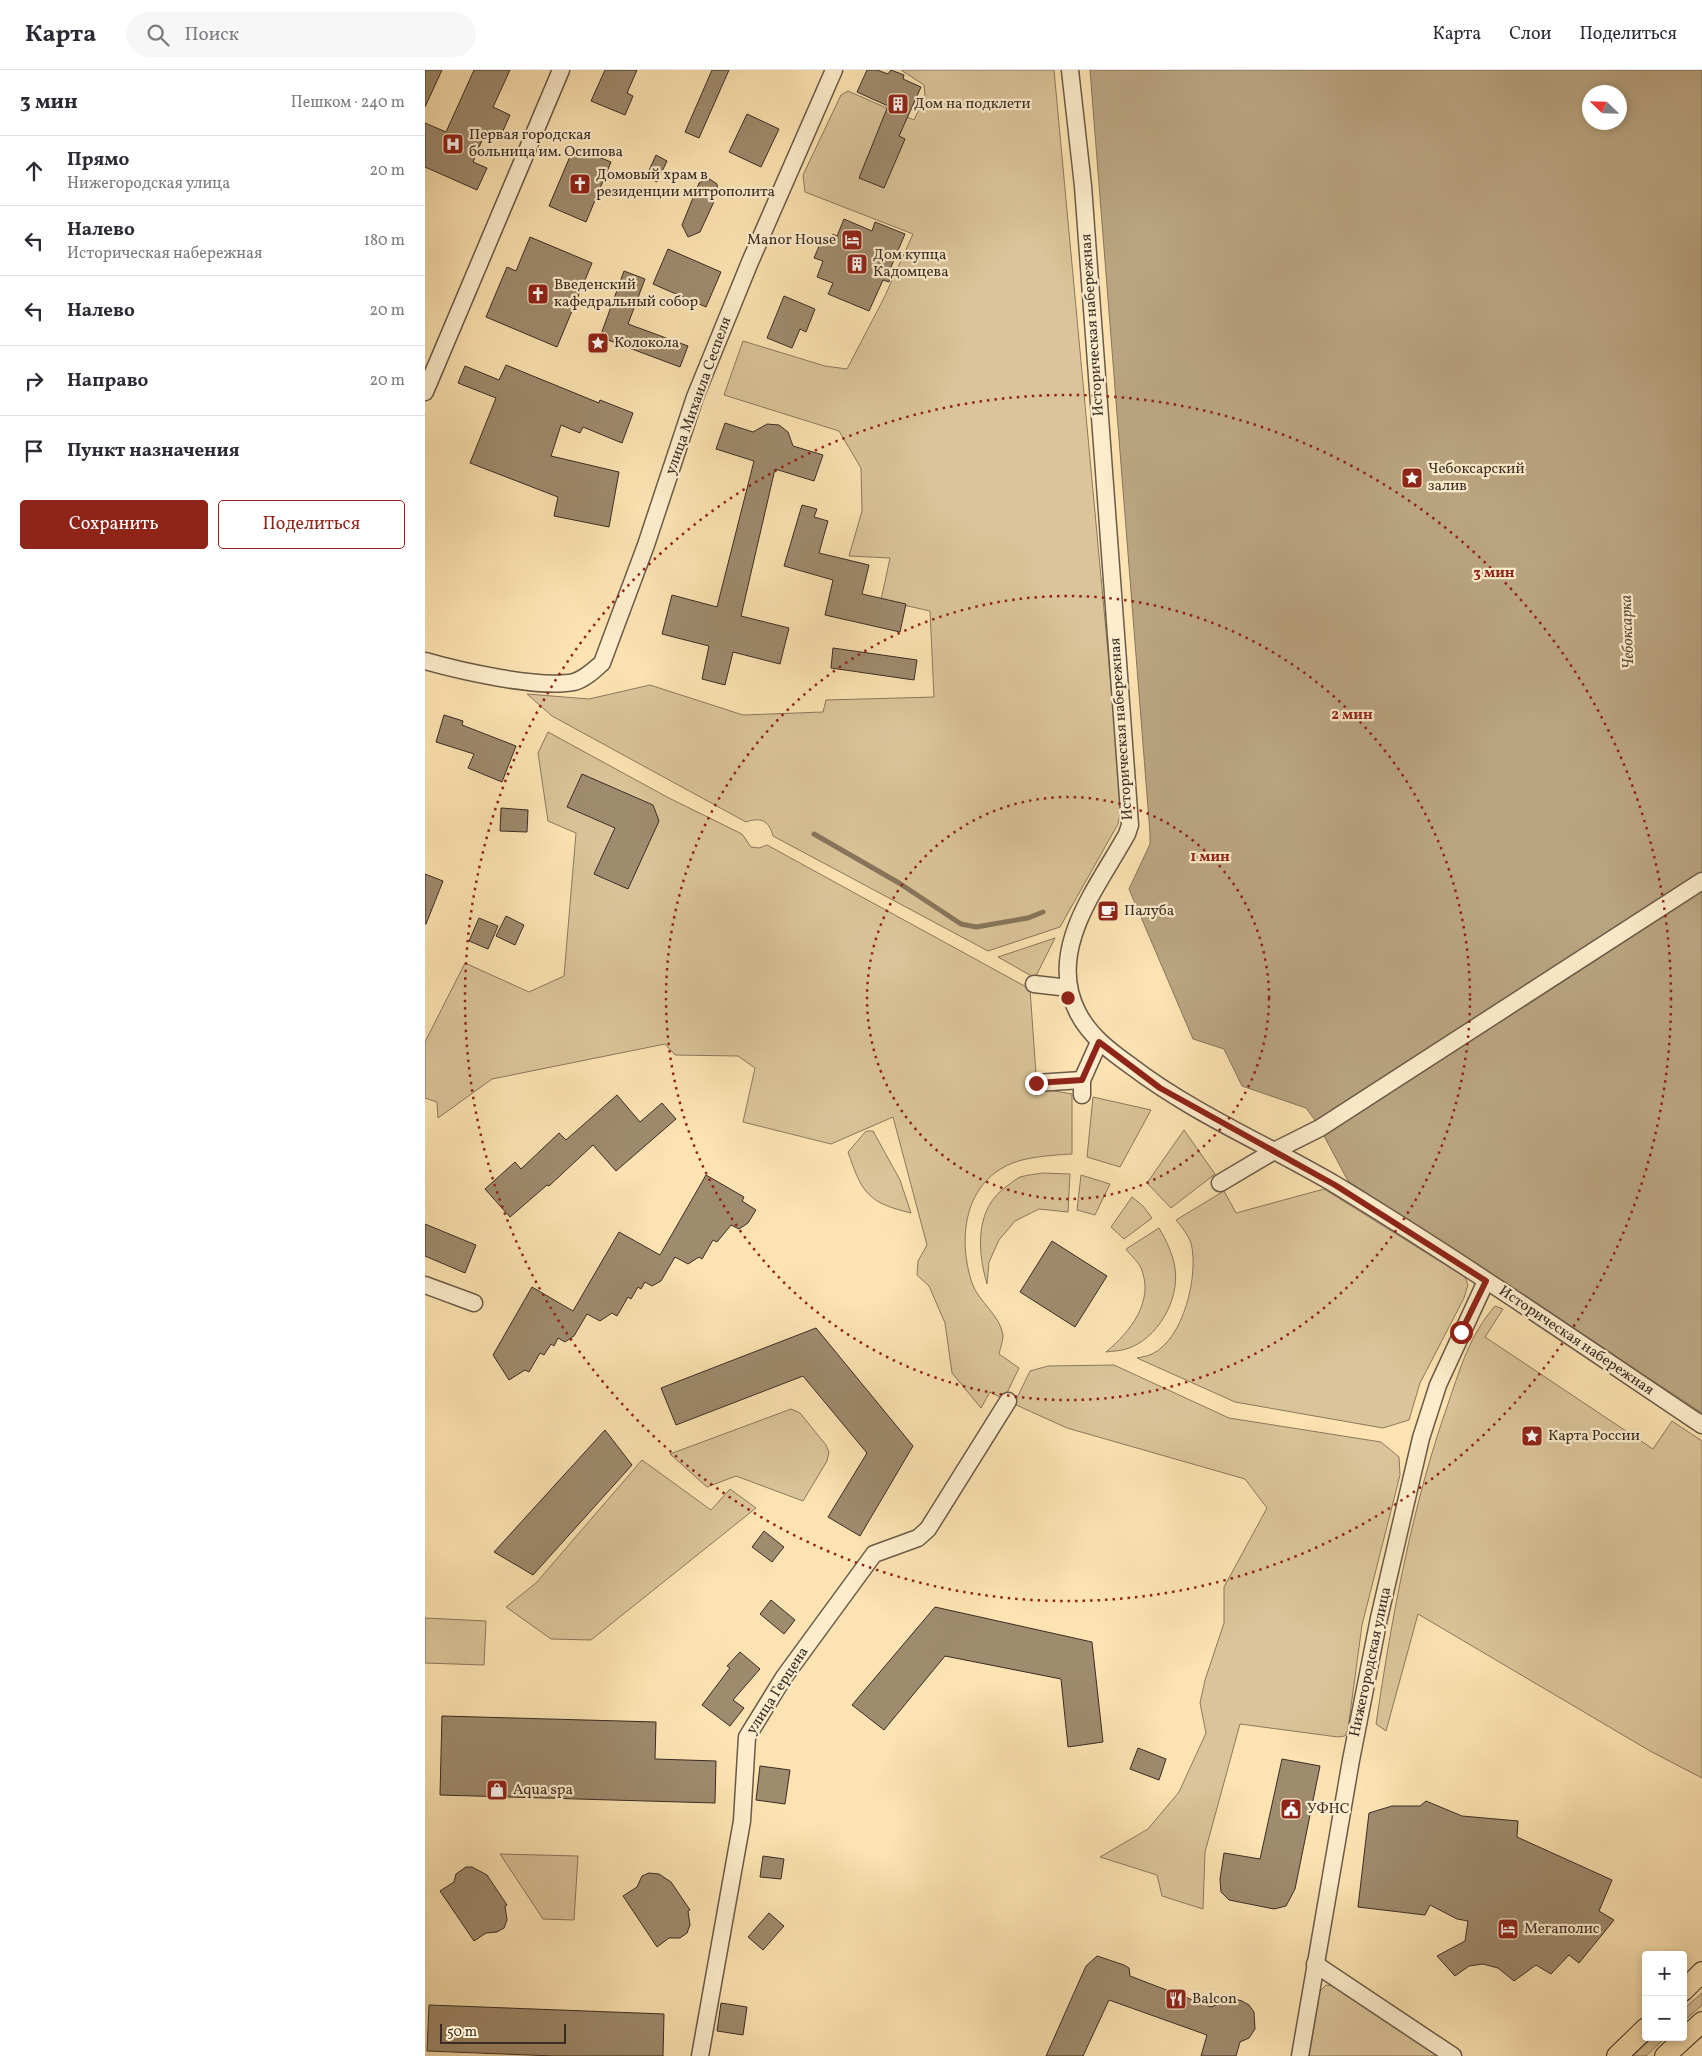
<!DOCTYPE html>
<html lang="ru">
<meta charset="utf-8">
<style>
:root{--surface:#fff;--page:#f7f7f7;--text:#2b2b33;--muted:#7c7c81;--line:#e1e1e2;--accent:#8f2418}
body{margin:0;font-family:Vollkorn,serif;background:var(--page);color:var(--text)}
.controls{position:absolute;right:15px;bottom:15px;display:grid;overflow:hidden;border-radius:5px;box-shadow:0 2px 8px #0003}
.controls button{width:45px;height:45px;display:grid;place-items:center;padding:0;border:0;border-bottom:1px solid var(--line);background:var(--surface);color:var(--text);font:25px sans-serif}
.compass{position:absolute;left:1157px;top:15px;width:45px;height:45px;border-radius:50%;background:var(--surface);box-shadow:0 2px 8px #0003;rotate:293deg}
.scale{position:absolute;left:15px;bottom:12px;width:126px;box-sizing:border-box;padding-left:5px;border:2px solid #3a2c25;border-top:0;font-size:14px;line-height:18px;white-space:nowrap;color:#3a2c25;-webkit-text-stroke:4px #fdedcc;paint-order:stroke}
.stop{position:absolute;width:15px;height:15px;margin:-11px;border:4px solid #8f2418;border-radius:50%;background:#fff}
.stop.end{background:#8f2418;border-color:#fff;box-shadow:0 1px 5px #0008}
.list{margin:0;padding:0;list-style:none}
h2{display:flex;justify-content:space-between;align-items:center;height:65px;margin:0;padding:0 20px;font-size:21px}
h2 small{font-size:16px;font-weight:400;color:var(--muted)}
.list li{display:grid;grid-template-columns:32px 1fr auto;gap:15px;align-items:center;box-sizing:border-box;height:70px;padding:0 20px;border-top:1px solid var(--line)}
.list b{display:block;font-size:19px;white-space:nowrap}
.list p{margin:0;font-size:16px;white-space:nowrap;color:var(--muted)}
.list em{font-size:16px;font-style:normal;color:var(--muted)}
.actions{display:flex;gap:10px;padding:15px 20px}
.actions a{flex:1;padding:11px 0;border:1px solid var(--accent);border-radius:5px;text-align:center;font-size:18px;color:var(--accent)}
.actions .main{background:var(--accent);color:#fff}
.icon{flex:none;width:28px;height:28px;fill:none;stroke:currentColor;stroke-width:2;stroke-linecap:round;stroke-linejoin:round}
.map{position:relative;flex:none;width:1277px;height:1986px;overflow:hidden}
header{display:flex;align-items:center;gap:30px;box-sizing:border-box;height:70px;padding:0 25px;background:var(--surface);border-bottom:1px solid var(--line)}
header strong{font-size:24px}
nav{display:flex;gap:28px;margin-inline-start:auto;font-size:18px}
.search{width:350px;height:45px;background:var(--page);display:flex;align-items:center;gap:12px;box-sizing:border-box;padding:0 18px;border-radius:28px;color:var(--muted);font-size:19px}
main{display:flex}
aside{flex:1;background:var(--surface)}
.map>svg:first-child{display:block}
.green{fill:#dbc499;stroke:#8a785f}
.water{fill:#baa581;stroke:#87755c;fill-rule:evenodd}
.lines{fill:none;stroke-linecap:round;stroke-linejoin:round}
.stream{stroke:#87755c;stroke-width:5}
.building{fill:#9f8b6e;stroke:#3a2c25}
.minor-casing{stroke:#6a5a48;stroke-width:19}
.major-casing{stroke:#3a2c25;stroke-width:22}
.minor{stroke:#fdedcc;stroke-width:16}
.major{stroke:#fce3b1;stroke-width:20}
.route{stroke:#8f2418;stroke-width:6}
.ring{fill:none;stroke:#8f2418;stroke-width:2.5;stroke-dasharray:2.5 5}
.labels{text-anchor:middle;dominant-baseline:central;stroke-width:4.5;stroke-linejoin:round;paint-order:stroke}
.poi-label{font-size:15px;fill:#3a2c25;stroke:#fdedcc;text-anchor:start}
.street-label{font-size:15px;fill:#3a2c25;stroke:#fdedcc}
.water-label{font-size:16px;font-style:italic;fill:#605041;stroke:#fdedcc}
.centre{fill:#8f2418;stroke:#fdedcc;stroke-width:2.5}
.ring-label{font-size:15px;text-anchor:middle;font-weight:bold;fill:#8f2418;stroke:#fdedcc;stroke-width:4.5;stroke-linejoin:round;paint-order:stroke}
</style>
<header>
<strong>Карта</strong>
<div class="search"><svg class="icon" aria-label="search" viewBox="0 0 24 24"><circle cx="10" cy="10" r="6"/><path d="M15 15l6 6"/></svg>Поиск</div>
<nav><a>Карта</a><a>Слои</a><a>Поделиться</a></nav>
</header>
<main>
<aside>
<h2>3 мин<small>Пешком · 240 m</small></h2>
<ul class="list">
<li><svg class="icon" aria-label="ahead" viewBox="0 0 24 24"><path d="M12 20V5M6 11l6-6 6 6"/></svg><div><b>Прямо</b><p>Нижегородская улица</p></div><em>20 m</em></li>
<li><svg class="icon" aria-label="left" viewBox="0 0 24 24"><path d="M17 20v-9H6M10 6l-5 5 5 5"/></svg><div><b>Налево</b><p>Историческая набережная</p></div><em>180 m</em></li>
<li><svg class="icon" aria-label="left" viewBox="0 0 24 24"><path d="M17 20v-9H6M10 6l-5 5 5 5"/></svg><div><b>Налево</b></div><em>20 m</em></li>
<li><svg class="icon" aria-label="right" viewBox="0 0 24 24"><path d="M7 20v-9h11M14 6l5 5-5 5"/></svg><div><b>Направо</b></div><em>20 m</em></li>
<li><svg class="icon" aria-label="arrive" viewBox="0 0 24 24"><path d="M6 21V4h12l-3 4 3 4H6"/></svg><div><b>Пункт назначения</b></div></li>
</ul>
<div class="actions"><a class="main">Сохранить</a><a>Поделиться</a></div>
</aside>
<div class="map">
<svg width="1277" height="1986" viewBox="0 0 1277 1986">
<rect width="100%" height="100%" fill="#fce3b1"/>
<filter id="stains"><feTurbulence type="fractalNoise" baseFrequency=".004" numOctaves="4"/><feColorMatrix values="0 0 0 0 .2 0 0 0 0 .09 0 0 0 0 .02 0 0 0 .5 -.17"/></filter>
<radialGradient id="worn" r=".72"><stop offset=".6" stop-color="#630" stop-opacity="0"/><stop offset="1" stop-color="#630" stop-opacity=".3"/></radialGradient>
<g class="green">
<path d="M476 0H629L697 734 693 754 635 857 563 881 348 766C344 750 335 747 321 752L127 646 102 624 164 629 225 615 318 645 398 642 401 630 509 627 505 541 456 530 465 488 424 486 437 441 436 398 414 361 299 325 318 271 400 296 422 299 459 228 488 164 380 122 378 105 416 25 423 21 489 50 500 26 499 15Z"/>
<path d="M123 662 244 728 317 764 326 777 334 778 342 775 605 919 612 1018 647 1024V1084C630 1085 614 1086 597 1090 541 1105 531 1164 547 1213 553 1231 575 1245 578 1265 578 1271 575 1279 574 1284L594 1298 579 1329 565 1322 556 1338 527 1303 520 1253 504 1216 492 1205 493 1191 502 1175 468 1047 406 1074 318 1052 330 998 313 986 250 985 240 974 67 1009 13 1048 12 1032 0 1028V972L40 893 104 922 139 906 151 763 123 751 113 683Z"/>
<path d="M630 868 610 908 573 887Z"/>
<path d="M668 1027 726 1040 695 1097 662 1087Z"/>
<path d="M759 1060 790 1104 746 1138 722 1113Z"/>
<path d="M441 1061H448L475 1110 486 1143C444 1133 437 1124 423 1082Z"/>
<path d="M618 1103 645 1104 643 1142 614 1139 590 1151 574 1170 564 1192 562 1214C552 1180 550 1138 582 1116 586 1113 591 1109 595 1107 602 1105 611 1104 618 1103Z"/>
<path d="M656 1105 685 1114 670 1145 652 1140Z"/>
<path d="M899 1119 1040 1207 1043 1215 1039 1228 995 1313 984 1350 958 1358 810 1332 712 1288C717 1287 723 1286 727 1284 759 1269 774 1204 766 1173 763 1165 756 1156 751 1150L799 1121 811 1143Z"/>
<path d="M707 1127 718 1136 727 1148 699 1169 686 1157Z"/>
<path d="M734 1158C741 1170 748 1184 750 1198 755 1230 732 1270 701 1279 695 1281 688 1281 681 1282 705 1262 730 1231 716 1198 713 1191 705 1185 701 1179Z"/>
<path d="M1070 1236 1078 1239 1060 1267 1228 1379 1247 1351 1277 1371V1708L1225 1681 993 1544 961 1661 951 1654C967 1546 987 1435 1024 1331 1036 1296 1045 1265 1070 1236Z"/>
<path d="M689 1295 804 1348 956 1372 974 1387 975 1405 937 1555 923 1659 920 1666 913 1667 815 1654 780 1782 778 1839 737 1826 732 1805 675 1787 723 1759 754 1722 781 1663 775 1633 780 1610 799 1553V1517L842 1438 820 1409 642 1358 589 1334 605 1301 623 1296Z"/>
<path d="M366 1339 375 1343 401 1375 404 1382 402 1391 378 1431 311 1406 282 1417 245 1384Z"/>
<path d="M217 1390 286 1440 305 1419 331 1438 166 1570 126 1569 81 1537 111 1513Z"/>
<path d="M0 1548 61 1551 59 1595 0 1593Z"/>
<path d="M75 1784 153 1786 149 1850 118 1849Z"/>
<path d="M901 1915 909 1916 1015 1986H884L895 1921Z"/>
<path d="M1277 1923V1935L1258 1952V1940Z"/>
<path d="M1228 1967H1241L1221 1986H1208Z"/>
</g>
<g class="water">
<path d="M665 0H1277V804L892 1053 881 1038 817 1016 799 979 768 969 704 819 725 774V763ZM1164 22H1194V52H1164Z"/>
<path d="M1277 819V1343L923 1111 897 1062Z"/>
</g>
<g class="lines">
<path class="stream" d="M389 764 474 813 536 854 551 857 603 848 618 842"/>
</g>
<g class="building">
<path d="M0 0H17L0 37Z"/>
<path d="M49 0H85L68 37 85 45 74 70 60 64 54 77 48 92 62 98 52 120 0 97V53L21 62Z"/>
<path d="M180 0H212L202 23 208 26 200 45 166 31Z"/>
<path d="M287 0H304L274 68 260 62Z"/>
<path d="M442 0H452L463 4 466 0 479 5 478 9 496 17 474 66 480 69 459 118 434 108 463 36 432 22Z"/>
<path d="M322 44 354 59 336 97 304 82Z"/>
<path d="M149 77 186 92 161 152 124 136Z"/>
<path d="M231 85 242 91 232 112 221 107Z"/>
<path d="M283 108 292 114 293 123 275 162 263 167 257 155 274 113Z"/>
<path d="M419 149 447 161 450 152 480 164 466 197 470 198 464 212 458 210 444 241 403 224 408 213 392 207 398 191 389 188 398 167 406 170 408 164 412 166Z"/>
<path d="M105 167 167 193 132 277 61 247 82 197 91 201Z"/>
<path d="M243 179 296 202 281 237 228 214Z"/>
<path d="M199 201 220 209 203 254 263 276 255 297 175 267Z"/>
<path d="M359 226 390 239 381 262 375 259 367 278 342 268Z"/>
<path d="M81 295 174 333 175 330 208 343 197 373 158 357 155 363 136 355 126 386 194 402 184 457 129 446 133 427 45 393 71 328 33 313 40 296 74 310Z"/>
<path d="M300 353 328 362 342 354 354 355 363 362 368 376 398 385 389 411 350 399 316 546 364 558 355 594 308 582 300 615 277 609 284 576 237 564 247 525 292 537 329 391 291 379Z"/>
<path d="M377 435 392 439 389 447 403 451 394 483 444 495 437 524 481 534 475 562 400 545 408 510 359 496Z"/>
<path d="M408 578 492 590 489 610 406 598Z"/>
<path d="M19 645 38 651 37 655 91 676 77 712 43 698 49 684 11 672Z"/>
<path d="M157 704 228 735 234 751 203 819 169 804 190 758 142 737Z"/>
<path d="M76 738 103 740 102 762 75 761Z"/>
<path d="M0 804 18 811 1 854H0Z"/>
<path d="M81 846 99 855 90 875 71 866Z"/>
<path d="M54 848 73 856 63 879 44 871Z"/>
<path d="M192 1025 215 1052 237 1033 251 1049 191 1101 168 1075 124 1116 122 1115 85 1147 60 1119 90 1092 96 1099 134 1063 141 1070Z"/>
<path d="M281 1105 319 1127 317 1131 331 1140 323 1153 314 1159 306 1155 292 1172 288 1170 277 1189 274 1187 263 1194 250 1187 236 1211 227 1216 220 1212 216 1219 213 1217 206 1229 203 1227 192 1246 187 1243 175 1251 162 1244 149 1266 140 1272 133 1268 129 1276 126 1274 119 1285 115 1283 104 1302 100 1300 84 1310 68 1285 107 1217 148 1241 194 1162 235 1185Z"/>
<path d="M0 1154 51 1175 40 1203 0 1186Z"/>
<path d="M627 1171 682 1206 650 1257 595 1222Z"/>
<path d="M391 1258 488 1376 435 1466 403 1447 442 1383 378 1306 251 1355 236 1318Z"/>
<path d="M180 1360 207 1395 108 1505 69 1482Z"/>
<path d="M339 1461 359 1477 347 1492 327 1477Z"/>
<path d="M346 1530 370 1550 359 1564 335 1544Z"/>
<path d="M510 1537 667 1572 678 1672 643 1677 636 1609 520 1586 459 1660 427 1635Z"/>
<path d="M315 1582 335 1599 308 1630 319 1638 305 1656 277 1635 305 1598 302 1596Z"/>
<path d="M17 1646 231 1652 230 1689 291 1691 290 1733 15 1725Z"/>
<path d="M713 1678 741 1689 734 1710 705 1699Z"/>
<path d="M857 1689 895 1696 870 1819 861 1836 849 1839 804 1830 796 1822 795 1809 799 1783 835 1789Z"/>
<path d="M335 1696 365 1700 360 1734 331 1730Z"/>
<path d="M1001 1731 1037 1746 1093 1751 1092 1767 1187 1810 1174 1841 1189 1850 1154 1893 1144 1885 1126 1904 1111 1895 1089 1911 1073 1898 1058 1894 1044 1896 1030 1906 1012 1886 1040 1871 1043 1851 1032 1849 1005 1835 1000 1845 933 1837 944 1743 967 1736H995Z"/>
<path d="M338 1786 359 1789 356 1809 335 1807Z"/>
<path d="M41 1797H47L62 1805 82 1835 80 1836 82 1850 79 1858 72 1862 61 1863 49 1871 15 1821 29 1812 31 1804Z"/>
<path d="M224 1803 234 1804 246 1812 265 1840 263 1841 265 1855 262 1863 255 1868H244L232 1877 198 1826 212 1817 217 1806Z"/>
<path d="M344 1843 359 1856 338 1880 323 1867Z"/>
<path d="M672 1886 699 1895 704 1898 705 1906 786 1937 807 1928 817 1931 824 1935 829 1942 830 1959 824 1968 815 1972 811 1986H776L782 1965 684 1930 658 1986H621L661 1896Z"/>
<path d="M296 1933 322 1937 318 1965 292 1961Z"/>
<path d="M4 1935 239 1944 238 1986H129L2 1981Z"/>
</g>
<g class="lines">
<g class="minor-casing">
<g id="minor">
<path d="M645 0 658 116 705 755 702 764C673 817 620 880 653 943 665 966 685 981 706 996 769 1044 843 1075 911 1115 1036 1191 1156 1274 1277 1355"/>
<path d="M0 322 136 0"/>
<path d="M0 591C35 601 114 619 149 612 160 609 169 600 177 593L221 475 270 327 325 192 409 0"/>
<path d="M609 914 644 918"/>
<path d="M611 1013 657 1010"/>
<path d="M657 1025V1010L674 972"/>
<path d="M795 1113 849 1081 895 1058 1277 811"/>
<path d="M0 1215 49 1233"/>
<path d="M890 1894 1028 1986"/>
<path d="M275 1986 317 1751 322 1667 359 1607 449 1484 493 1468 503 1459 583 1331"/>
<path d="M875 1986 926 1690 954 1548 996 1368 1013 1315 1061 1211"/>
</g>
</g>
<g class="major-casing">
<g id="major">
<path d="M1258 1921 1277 1902"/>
<path d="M1192 1986 1221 1958"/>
<path d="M1240 1986 1277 1952"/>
</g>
</g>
<use href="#minor" class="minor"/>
<use href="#major" class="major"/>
</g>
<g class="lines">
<path class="route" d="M611 1013 657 1010 674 972 735 1018 910 1115 1061 1211 1036 1262"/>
</g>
<g class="ring">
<circle cx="643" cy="928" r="201"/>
<circle cx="643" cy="928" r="402"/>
<circle cx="643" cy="928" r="603"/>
</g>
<defs>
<g id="building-square" transform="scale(1.125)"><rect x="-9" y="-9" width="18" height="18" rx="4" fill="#8f2418" stroke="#fdedcc"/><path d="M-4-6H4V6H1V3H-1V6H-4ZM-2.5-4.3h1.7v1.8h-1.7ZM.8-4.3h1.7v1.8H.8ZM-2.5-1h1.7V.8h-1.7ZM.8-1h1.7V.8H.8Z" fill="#fff"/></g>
<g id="hospital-square" transform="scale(1.125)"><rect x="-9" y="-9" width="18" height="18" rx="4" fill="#8f2418" stroke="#fdedcc"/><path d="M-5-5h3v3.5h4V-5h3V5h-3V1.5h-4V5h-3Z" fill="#fff"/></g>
<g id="church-square" transform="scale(1.125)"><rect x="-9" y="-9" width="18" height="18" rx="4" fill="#8f2418" stroke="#fdedcc"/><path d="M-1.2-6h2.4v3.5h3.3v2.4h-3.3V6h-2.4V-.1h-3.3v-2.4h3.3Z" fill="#fff"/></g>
<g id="hotel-square" transform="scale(1.125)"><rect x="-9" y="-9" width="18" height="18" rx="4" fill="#8f2418" stroke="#fdedcc"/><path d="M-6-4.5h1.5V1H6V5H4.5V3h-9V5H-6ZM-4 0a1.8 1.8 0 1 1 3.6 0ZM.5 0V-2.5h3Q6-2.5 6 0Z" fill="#fff"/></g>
<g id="sight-square" transform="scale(1.125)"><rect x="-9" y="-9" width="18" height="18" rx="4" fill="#8f2418" stroke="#fdedcc"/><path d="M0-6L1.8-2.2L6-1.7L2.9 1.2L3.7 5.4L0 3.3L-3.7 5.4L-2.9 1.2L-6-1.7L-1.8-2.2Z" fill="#fff"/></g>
<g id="cafe-square" transform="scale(1.125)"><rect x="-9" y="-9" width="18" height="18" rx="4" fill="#8f2418" stroke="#fdedcc"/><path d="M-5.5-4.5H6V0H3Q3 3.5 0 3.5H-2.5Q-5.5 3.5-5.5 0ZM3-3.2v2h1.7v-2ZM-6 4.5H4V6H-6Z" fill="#fff"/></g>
<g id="shop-square" transform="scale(1.125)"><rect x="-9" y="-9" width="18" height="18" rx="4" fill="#8f2418" stroke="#fdedcc"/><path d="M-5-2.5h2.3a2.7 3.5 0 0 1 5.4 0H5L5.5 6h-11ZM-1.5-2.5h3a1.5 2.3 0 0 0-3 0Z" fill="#fff"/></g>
<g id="civic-square" transform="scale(1.125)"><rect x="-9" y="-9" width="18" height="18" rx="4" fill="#8f2418" stroke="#fdedcc"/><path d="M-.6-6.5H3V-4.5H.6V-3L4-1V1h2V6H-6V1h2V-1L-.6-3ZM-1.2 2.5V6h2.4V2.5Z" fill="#fff"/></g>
<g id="restaurant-square" transform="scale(1.125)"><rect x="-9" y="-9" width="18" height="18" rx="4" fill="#8f2418" stroke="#fdedcc"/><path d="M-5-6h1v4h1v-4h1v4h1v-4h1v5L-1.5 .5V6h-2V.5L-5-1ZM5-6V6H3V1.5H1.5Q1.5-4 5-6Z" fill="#fff"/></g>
</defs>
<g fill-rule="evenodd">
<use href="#building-square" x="473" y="34"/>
<use href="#hospital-square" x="28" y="74"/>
<use href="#church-square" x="155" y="114"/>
<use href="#hotel-square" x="427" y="170"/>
<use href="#building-square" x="432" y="194"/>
<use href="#church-square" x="113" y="224"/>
<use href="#sight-square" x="173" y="273"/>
<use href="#sight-square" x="987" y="408"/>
<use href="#cafe-square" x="683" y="841"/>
<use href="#sight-square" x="1107" y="1366"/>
<use href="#shop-square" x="72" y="1720"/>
<use href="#civic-square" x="866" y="1739"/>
<use href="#hotel-square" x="1083" y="1859"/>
<use href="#restaurant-square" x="751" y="1929"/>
</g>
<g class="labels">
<g class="poi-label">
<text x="489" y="34">Дом на подклети</text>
<text x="44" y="65">Первая городская<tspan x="44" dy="17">больница им. Осипова</tspan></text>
<text x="171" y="105">Домовый храм в<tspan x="171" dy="17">резиденции митрополита</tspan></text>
<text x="411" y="170" text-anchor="end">Manor House</text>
<text x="448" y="185">Дом купца<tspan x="448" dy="17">Кадомцева</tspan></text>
<text x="129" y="215">Введенский<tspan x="129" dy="17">кафедральный собор</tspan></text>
<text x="189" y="273">Колокола</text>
<text x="1003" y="399">Чебоксарский<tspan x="1003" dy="17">залив</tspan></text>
<text x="699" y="841">Палуба</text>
<text x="1123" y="1366">Карта России</text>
<text x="88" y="1720">Aqua spa</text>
<text x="882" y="1739">УФНС</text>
<text x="1099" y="1859">Мегаполис</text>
<text x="767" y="1929">Balcon</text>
</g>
<g class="street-label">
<text transform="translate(668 255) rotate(-94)">Историческая набережная</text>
<text transform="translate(274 326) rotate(-70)">улица Михаила Сеспеля</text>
<text transform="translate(697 659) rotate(-94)">Историческая набережная</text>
<text transform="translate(1151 1271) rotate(34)">Историческая набережная</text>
<text transform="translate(946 1592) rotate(-78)">Нижегородская улица</text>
<text transform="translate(353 1621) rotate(-57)">улица Герцена</text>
</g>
<g class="water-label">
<text transform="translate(1203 562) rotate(-92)">Чебоксарка</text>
</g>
</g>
<circle cx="643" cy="928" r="8" class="centre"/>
<g class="ring-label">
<text x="1069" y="507">3 мин</text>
<text x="927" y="649">2 мин</text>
<text x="785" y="791">1 мин</text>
</g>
<rect width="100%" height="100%" filter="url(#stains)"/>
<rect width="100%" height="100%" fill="url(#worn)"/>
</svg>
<div class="controls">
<button>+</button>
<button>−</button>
</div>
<svg class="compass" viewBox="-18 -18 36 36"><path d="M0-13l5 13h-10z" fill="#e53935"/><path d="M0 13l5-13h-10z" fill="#7c7c81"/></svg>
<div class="scale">50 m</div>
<div class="stop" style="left:1036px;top:1262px"></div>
<div class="stop end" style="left:611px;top:1013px"></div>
</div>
</main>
